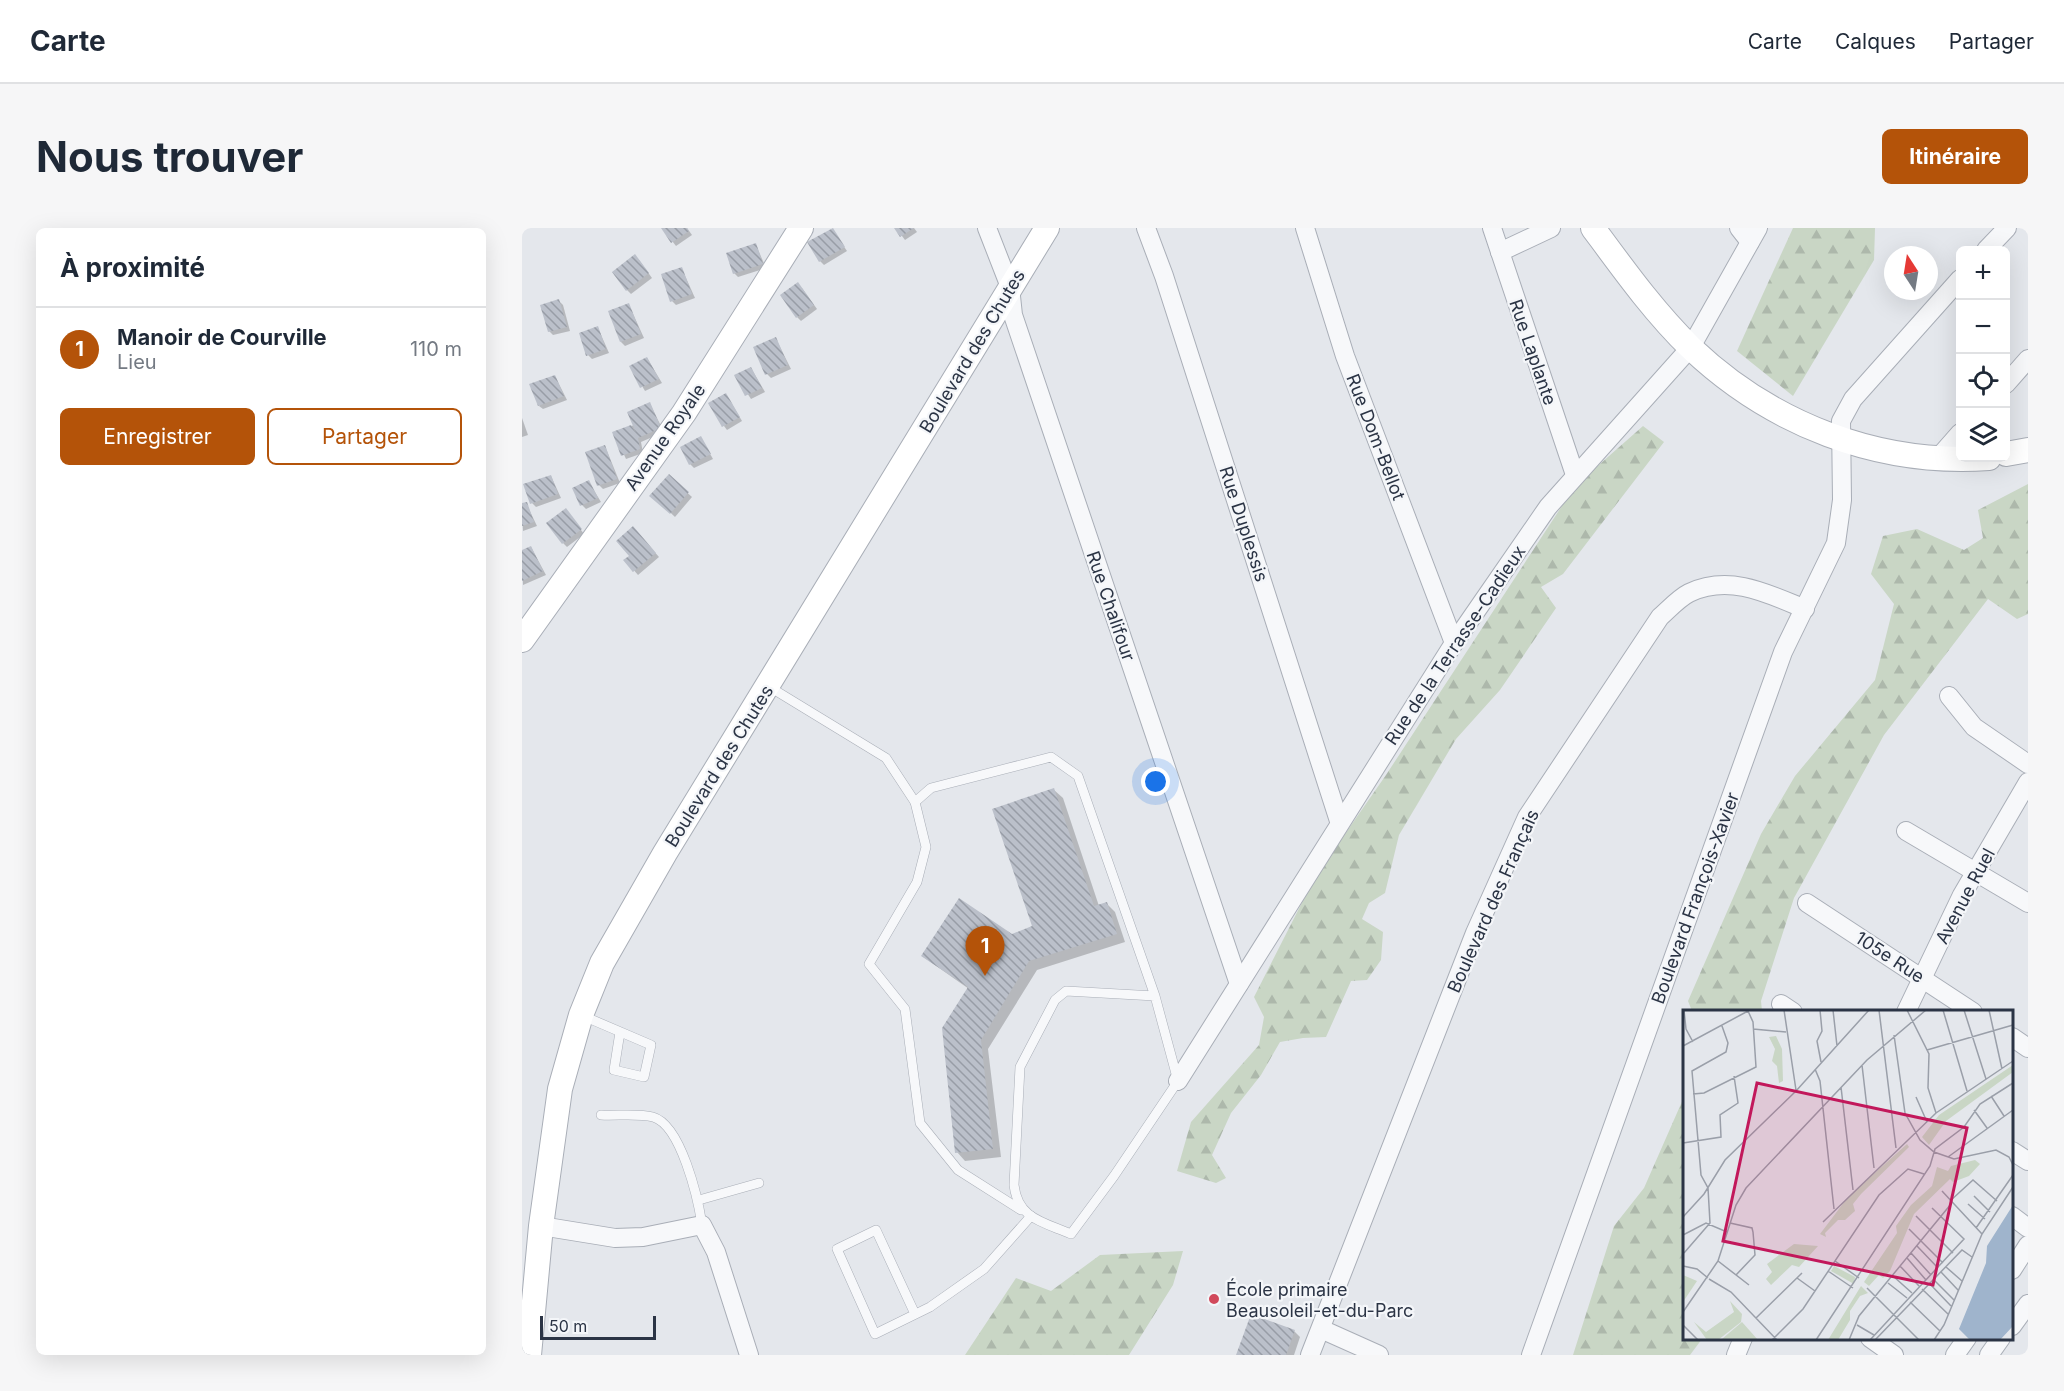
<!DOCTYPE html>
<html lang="fr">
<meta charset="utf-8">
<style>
:root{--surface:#fff;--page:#f6f6f7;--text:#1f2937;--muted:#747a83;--line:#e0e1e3;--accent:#b45309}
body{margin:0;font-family:Inter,sans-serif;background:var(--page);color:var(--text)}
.controls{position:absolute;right:18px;top:18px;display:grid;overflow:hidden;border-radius:9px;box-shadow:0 6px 24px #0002}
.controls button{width:54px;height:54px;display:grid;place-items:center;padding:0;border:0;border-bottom:2px solid var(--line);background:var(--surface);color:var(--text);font:30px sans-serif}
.compass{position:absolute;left:1362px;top:18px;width:54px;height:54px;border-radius:50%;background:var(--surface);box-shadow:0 6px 24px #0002;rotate:348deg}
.scale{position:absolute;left:18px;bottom:15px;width:116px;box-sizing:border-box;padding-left:6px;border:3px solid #2b3445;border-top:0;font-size:16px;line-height:21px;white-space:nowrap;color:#2b3445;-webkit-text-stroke:4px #f4f6f9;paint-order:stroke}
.you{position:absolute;left:634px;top:554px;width:21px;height:21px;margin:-15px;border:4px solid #fff;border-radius:50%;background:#1a73e8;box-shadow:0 0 0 9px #1a73e833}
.badge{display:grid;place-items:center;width:39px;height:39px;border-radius:50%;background:var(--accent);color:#fff;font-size:20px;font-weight:700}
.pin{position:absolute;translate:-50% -50px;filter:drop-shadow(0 2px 3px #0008)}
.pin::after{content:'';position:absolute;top:32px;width:21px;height:18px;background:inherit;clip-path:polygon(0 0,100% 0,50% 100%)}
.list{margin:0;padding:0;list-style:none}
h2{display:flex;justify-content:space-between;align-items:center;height:78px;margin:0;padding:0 24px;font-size:26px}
h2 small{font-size:20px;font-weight:400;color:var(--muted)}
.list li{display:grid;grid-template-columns:39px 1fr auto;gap:18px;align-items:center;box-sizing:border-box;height:84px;padding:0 24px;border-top:2px solid var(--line)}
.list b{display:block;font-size:22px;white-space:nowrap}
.list p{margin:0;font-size:20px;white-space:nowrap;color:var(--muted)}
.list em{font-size:20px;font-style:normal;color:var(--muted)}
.actions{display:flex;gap:12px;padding:18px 24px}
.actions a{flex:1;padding:14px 0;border:2px solid var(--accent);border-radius:9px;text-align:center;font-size:21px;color:var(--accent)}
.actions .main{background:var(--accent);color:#fff}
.icon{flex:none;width:33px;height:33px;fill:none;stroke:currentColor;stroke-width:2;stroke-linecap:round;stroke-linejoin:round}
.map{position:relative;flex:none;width:1506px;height:1127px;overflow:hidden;border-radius:9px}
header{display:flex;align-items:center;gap:36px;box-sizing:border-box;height:84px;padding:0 30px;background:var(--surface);border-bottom:2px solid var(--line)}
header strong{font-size:28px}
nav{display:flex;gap:33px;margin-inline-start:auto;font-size:21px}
.intro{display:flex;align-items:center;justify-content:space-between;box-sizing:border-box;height:144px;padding:0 36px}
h1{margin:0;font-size:42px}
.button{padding:15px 27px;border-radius:9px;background:var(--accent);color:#fff;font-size:21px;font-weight:700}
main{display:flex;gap:36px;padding:0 36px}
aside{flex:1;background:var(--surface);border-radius:9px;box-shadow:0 6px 24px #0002}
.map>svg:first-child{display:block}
.forest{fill:url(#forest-firs)}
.shadow{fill:#0003}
.building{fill:url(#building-back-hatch)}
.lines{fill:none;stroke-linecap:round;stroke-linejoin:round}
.lane-casing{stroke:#a9aeb7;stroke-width:10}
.street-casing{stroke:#a9aeb7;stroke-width:20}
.secondary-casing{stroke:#a9aeb7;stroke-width:26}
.lane{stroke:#f7f8fa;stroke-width:9}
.street{stroke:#f7f8fa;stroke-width:18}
.secondary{stroke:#fff;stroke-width:24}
.poi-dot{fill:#d1495b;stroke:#f4f6f9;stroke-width:2}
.labels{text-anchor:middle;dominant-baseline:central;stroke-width:4.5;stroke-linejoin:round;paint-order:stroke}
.street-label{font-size:18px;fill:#2b3445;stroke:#f4f6f9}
.poi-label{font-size:18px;fill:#2b3445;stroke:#f4f6f9;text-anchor:start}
.inset-road{fill:none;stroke:#9a9fa9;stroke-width:1.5}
.view{fill:#c2185b;fill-opacity:0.15;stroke:#c2185b;stroke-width:3}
.inset-edge{fill:none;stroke:#2b3445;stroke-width:3}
</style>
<header>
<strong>Carte</strong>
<nav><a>Carte</a><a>Calques</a><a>Partager</a></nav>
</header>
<div class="intro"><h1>Nous trouver</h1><a class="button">Itinéraire</a></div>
<main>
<aside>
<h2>À proximité<small></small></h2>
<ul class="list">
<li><span class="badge">1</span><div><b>Manoir de Courville</b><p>Lieu</p></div><em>110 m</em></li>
</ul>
<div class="actions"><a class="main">Enregistrer</a><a>Partager</a></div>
</aside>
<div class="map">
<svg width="1506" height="1127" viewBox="0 0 1506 1127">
<defs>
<pattern id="forest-firs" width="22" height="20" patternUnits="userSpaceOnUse" patternTransform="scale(1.5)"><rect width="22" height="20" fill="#c9d6c5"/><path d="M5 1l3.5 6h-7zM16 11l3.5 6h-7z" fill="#adb8ab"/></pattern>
<pattern id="building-back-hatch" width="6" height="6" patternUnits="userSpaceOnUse" patternTransform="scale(1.5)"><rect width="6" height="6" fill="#bbc0ca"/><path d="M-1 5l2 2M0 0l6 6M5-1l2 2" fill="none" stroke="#989da6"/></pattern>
</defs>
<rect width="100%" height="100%" fill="#e4e7ec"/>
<g class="forest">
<path d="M1271 0H1353L1352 32 1271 168 1215 123Z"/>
<path d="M1121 198 1142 214 1041 346 1019 359 1034 380 978 462 934 511 877 607 863 665 847 675 840 691 861 704 859 732 845 752 829 753 804 809 781 810 758 814 739 847 709 885 690 927 704 950 694 955 655 943 669 894 737 817 742 789 732 769 793 649 864 547 1053 258Z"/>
<path d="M1506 256V386L1495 391 1466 371 1362 507 1272 670 1239 773 1240 783H1170L1166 773 1239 606 1273 548 1353 452 1372 376 1349 346 1361 308 1395 301 1442 322 1461 310 1456 282Z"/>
<path d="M1162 869V1110L1180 1111 1168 1127H1051L1092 998 1122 960Z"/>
<path d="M661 1023 651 1057 607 1127H443L494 1050 529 1063 578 1027Z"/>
</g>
<g class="shadow">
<path d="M140 0H165L170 7 154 18Z"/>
<path d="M374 0H392L395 4 383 12Z"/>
<path d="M310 1 325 23 302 37 298 33Z"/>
<path d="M234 17 244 40 216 49 212 45Z"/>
<path d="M117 32 130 50 109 66 105 62Z"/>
<path d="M160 41 173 70 154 77 150 73Z"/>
<path d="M280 60 295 81 279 93 275 89Z"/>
<path d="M37 73 41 77 48 103 31 107 27 103Z"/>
<path d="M107 77 122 110 103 118 99 114Z"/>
<path d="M76 100 87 125 70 131 66 127Z"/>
<path d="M254 111 269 141 249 150 245 146Z"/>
<path d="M125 130 140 155 123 163 109 139Z"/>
<path d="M229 140 243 164 229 171 214 148Z"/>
<path d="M33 148 45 172 21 181 17 178Z"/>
<path d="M207 171 220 193 205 202 202 198Z"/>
<path d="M128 176 142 204 119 214 121 225 104 231 92 205 112 197Z"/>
<path d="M0 190 6 207 0 209Z"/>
<path d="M179 210 191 231 172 240 168 236Z"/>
<path d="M83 218 98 255 81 261 77 257Z"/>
<path d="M29 248 39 270 14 279 10 275Z"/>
<path d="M147 248 170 269 153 289 130 267Z"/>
<path d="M67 254 79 274 64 281 60 277Z"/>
<path d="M4 275 15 298 1 303 0 277Z"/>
<path d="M47 286 62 306 45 319 41 315Z"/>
<path d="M115 304 137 329 116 347 103 332 109 328Z"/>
<path d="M9 319 24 347 1 357 0 324Z"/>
<path d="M532 562 541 570 577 678 585 676 593 684 603 714 515 742 466 821 479 929 443 933 435 924 447 761 400 728 490 707 512 699Z"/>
<path d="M772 1103 778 1109 772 1127H715Z"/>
</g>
<g class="building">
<path d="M139 0H165L167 3 149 15Z"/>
<path d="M311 0 323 19 297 34 285 14Z"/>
<path d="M372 0H392L378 9Z"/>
<path d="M234 15 241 36 211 46 204 25Z"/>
<path d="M113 26 127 45 104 63 90 44Z"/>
<path d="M160 39 170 66 148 74 139 46Z"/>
<path d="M276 54 292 77 274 90 258 67Z"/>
<path d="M37 71 45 99 26 104 18 77Z"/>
<path d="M107 75 119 106 98 114 86 83Z"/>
<path d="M76 98 84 121 64 128 57 105Z"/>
<path d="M254 109 266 137 243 147 231 119Z"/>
<path d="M125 129 137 151 118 160 107 138Z"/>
<path d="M229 139 240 160 223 168 212 147Z"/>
<path d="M33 147 42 168 16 178 7 156Z"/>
<path d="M204 165 218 189 200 199 186 175Z"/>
<path d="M128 174 139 200 116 210 118 221 99 228 90 204 109 197 114 205 105 184Z"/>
<path d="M179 208 189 226 167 237 158 219Z"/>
<path d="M83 217 95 251 75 258 63 224Z"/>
<path d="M147 246 167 264 148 286 127 268Z"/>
<path d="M29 247 36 266 8 276 1 256Z"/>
<path d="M67 252 76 270 58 278 50 260Z"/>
<path d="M5 274 12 294 0 298V275Z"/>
<path d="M44 280 60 301 40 316 24 295Z"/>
<path d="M111 298 134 325 111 344 101 332 107 328 94 313Z"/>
<path d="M9 318 21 343 0 353V322Z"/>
<path d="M532 560 572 678 585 674 595 706 507 733 459 812 471 921 433 925 420 800 446 759 399 728 437 670 490 706 510 698 470 581Z"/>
<path d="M729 1086 773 1102 764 1127H714Z"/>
</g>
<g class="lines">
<g class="lane-casing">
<g id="lane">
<path d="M246 458 364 530 393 574 404 619 395 654 347 736 383 781 398 895 436 942 499 982"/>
<path d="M393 574 409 560 529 529 556 548 633 768 656 853 592 948 549 1006C521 994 496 991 492 957L498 839 533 772 544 763 633 768"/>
<path d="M59 787 129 817 122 849 92 842 98 804"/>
<path d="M79 887C94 888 116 885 131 889 159 897 176 970 180 997"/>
<path d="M177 972 237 955"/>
<path d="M393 1086 354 1002 315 1021 353 1106 408 1079 462 1041 509 988"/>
</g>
</g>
<g class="street-casing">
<g id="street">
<path d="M465 0 488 59 491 87 717 756"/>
<path d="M624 0 642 48 817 593"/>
<path d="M783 0 823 128 932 415"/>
<path d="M970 0 1053 247"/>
<path d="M1217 0 1228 14"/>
<path d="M1464 22 1485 0"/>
<path d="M978 24 1029 0"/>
<path d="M1484 156 1506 131"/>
<path d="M1416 230 1438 205"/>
<path d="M1427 468 1452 499 1506 536"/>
<path d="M1384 603 1506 675"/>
<path d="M1285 675 1451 784"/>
<path d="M1259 776 1271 784"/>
<path d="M1384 784 1440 667 1506 554"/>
<path d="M1490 809 1506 820"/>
<path d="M656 853 932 415 1026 279 1169 119 1236 0"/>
<path d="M1490 923 1506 933"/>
<path d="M1490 988 1506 1000"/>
<path d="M19 998 93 1010 121 1009 180 997 194 1024 227 1127"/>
<path d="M1490 1042 1506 1017"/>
<path d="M1490 1098 1506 1076"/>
<path d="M799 1101 857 1127"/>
<path d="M1348 1110 1372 1127"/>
<path d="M788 1127 953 705 1005 589 1138 389C1147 381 1157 370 1167 365 1207 346 1245 365 1283 381"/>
<path d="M1009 1127 1261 424 1314 315 1320 272 1319 193 1331 171 1438 51"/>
<path d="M1214 1127 1221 1110"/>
<path d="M1433 1127 1445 1110"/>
<path d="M1467 1127 1479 1110"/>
</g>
</g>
<g class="secondary-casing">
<g id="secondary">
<path d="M1071 0C1102 42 1132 84 1169 120 1249 196 1356 238 1467 230"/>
<path d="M1484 226 1506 222"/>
<path d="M0 412 162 185 279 0"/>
<path d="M7 1127 19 998 38 861 59 787 80 735 143 625 525 0"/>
</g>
</g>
<use href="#lane" class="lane"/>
<use href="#street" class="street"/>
<use href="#secondary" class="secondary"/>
</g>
<circle class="poi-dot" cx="692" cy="1071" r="6"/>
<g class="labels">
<g class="street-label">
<text transform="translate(450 123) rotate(-59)">Boulevard des Chutes</text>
<text transform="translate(1011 124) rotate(71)">Rue Laplante</text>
<text transform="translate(143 209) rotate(-55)">Avenue Royale</text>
<text transform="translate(854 209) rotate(69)">Rue Dom-Bellot</text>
<text transform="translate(722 296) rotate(72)">Rue Duplessis</text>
<text transform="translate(589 378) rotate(71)">Rue Chalifour</text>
<text transform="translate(933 417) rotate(-56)">Rue de la Terrasse-Cadieux</text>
<text transform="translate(197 538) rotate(-58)">Boulevard des Chutes</text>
<text transform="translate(1443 668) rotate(-62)">Avenue Ruel</text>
<text transform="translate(1173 670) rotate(-70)">Boulevard François-Xavier</text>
<text transform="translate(971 673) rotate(-66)">Boulevard des Français</text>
<text transform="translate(1368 729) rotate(33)">105e Rue</text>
</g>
<g class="poi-label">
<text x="704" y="1061">École primaire<tspan x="704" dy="21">Beausoleil-et-du-Parc</tspan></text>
</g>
</g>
<g transform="translate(1161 782)">
<rect width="330" height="330" fill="#e4e7ec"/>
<path d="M93 26 99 39 100 71 96 73 94 56 89 51 92 39 86 27ZM330 55V62L263 111 246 135 239 127 256 105ZM224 134 226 137 178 184 170 194 172 201 162 210H155L142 223 143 227 137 224 165 187ZM292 150 297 154 286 166 270 172 267 169 231 204 207 261 200 268 196 265 186 276 181 272 214 223 213 216 228 195 249 176 254 157 265 161 268 156ZM111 234 135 236 116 257 109 255 88 275 83 269 89 262 84 254ZM151 256 172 267 171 274 148 261ZM0 265 14 271 0 292ZM178 276 185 283 177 286 167 301V310L155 330H145ZM47 291 59 304 58 312 35 330H24L11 312 23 322 51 302Z" fill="#c9d6c5"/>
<path d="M59 312 75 330H40L39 329Z" fill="#c9d6c5"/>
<path d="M330 195V316L317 330H287L276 319 303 253 304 236Z" fill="#9fb4cc"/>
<path class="inset-road" d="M1 0 3 19 10 32M101 0 113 80M137 0 139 21 134 31 138 52M150 0 154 36M196 0 213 138M224 0 246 44 245 78 253 103M260 0 284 81M281 0 303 69M306 0 319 59M70 19 103 22M211 25 222 103 237 130 251 142 271 149 313 140 326 147 330 155M0 36 65 1M244 40 330 15M179 55 191 158M132 59 137 71 151 199M158 77 170 180M10 84 21 83 73 57 70 12 65 1M308 86 321 106M233 87 244 112M291 100 304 118M0 133 38 127 37 105 55 93 51 66M265 147 330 100M259 181 299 224M291 186 307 202M267 191 290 170 314 191M285 194 302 209M233 206 270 243M0 207 21 184 42 150 113 81 186 0M140 212 253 103 330 51M47 213 69 218 70 222 72 245 53 265M293 218 330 165M226 219 260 253M0 225 23 213 44 222M234 236 255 258M1 243 27 213 25 178 18 165 9 61 43 42 45 33 39 16M228 243 248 265M224 248 243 270M35 251 66 275M152 251 176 268M0 256 14 259 25 268M217 256 236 276M263 257 279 271M145 261 170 278M258 262 275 280M210 266 229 283M114 268 132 281M26 269 48 282 94 330M250 269 271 290M205 273 224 288M246 273 268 296M184 278 236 330M239 279 265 304M227 292 257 321M0 302 35 251 53 195 63 178 184 50 243 0M73 308 119 263M0 315 15 330M174 315 191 325M89 330 120 299 196 185 225 159 241 164M133 330 247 156 252 139 281 117 297 94 330 73M166 330 176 306 268 194M187 330 281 229 249 198M192 330 279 240 289 247M251 330 261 315 299 224 330 177"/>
<path class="view" d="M74 73 284 118 250 275 40 231Z"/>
<rect width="330" height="330" class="inset-edge"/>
</g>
</svg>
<div class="controls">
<button>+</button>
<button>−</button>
<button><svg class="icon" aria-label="locate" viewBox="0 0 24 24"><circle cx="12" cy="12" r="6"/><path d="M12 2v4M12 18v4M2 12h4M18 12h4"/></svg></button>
<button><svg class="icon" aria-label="layers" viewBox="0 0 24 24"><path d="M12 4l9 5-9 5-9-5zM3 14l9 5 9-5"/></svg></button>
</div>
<svg class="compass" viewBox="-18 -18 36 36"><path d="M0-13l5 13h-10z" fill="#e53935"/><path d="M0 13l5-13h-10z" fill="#747a83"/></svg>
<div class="scale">50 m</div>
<div class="you"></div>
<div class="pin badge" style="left:463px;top:748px">1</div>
</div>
</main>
